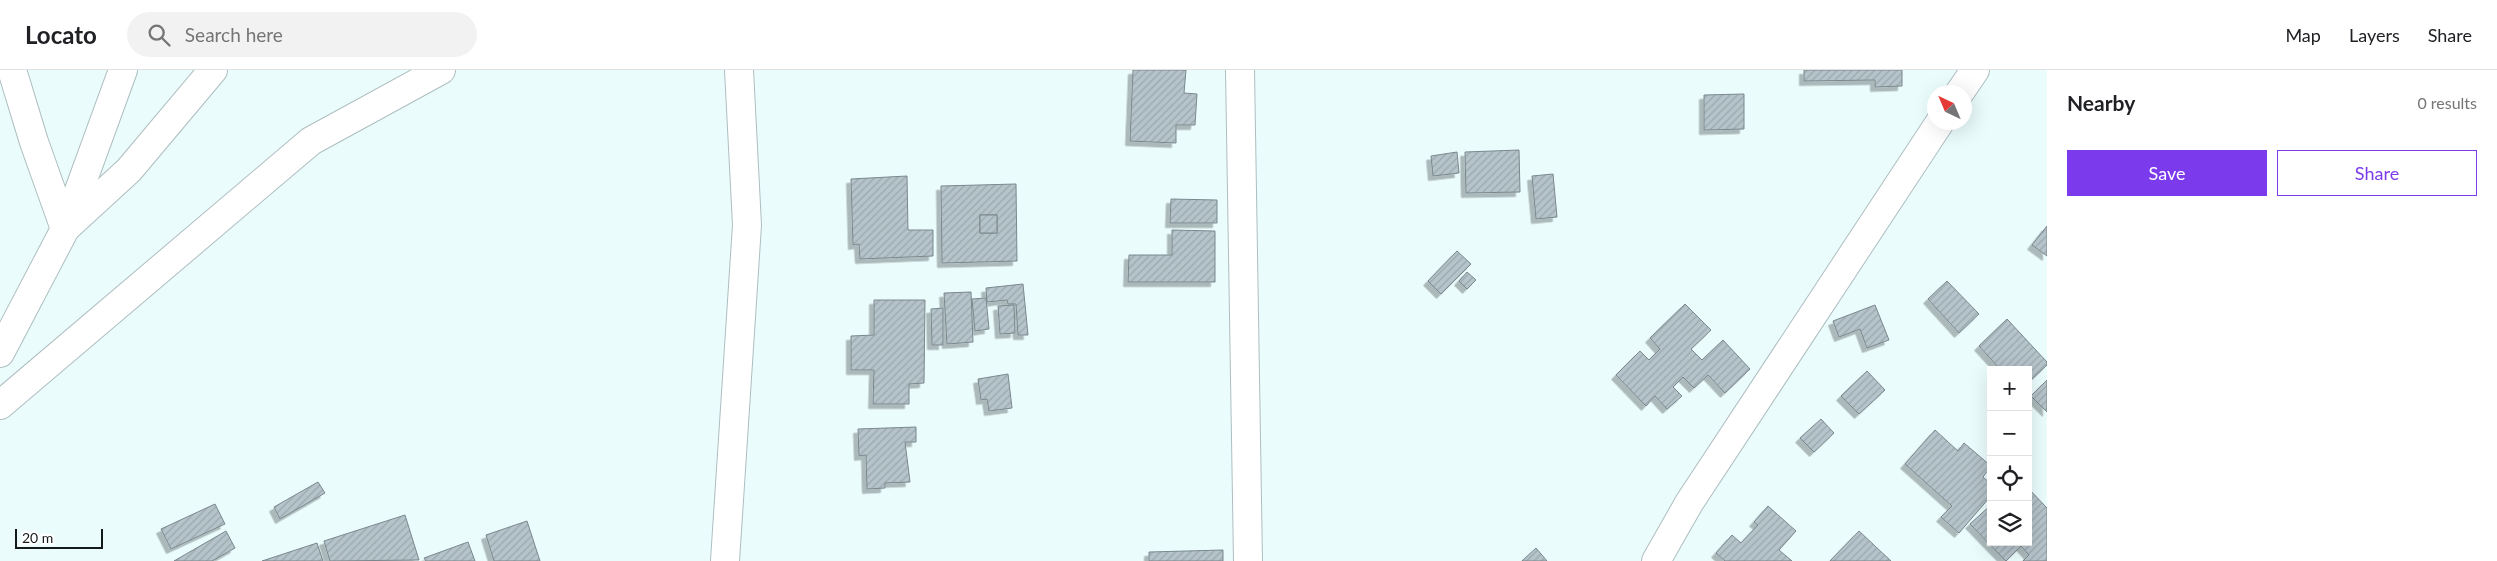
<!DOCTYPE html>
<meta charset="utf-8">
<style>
:root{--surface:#fff;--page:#f2f2f2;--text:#202124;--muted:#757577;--line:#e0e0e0;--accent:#7c3aed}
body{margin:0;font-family:Lato,sans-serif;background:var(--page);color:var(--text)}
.controls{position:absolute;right:15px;bottom:15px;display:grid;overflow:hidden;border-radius:0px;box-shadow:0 5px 20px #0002}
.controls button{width:45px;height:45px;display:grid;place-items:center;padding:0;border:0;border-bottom:1px solid var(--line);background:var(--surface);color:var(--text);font:25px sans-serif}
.compass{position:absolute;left:1927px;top:15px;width:45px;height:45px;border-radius:50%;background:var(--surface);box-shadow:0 5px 20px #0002;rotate:316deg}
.scale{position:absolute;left:15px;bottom:12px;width:88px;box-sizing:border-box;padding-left:5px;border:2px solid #141a1a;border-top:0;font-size:14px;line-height:18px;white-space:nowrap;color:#141a1a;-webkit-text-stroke:4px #fff;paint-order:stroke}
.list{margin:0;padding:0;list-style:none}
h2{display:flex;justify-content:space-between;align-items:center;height:65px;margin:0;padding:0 20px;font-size:21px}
h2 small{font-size:16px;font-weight:400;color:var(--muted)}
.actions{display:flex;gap:10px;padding:15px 20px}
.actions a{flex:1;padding:11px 0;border:1px solid var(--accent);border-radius:0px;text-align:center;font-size:18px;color:var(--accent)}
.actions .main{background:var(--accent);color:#fff}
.icon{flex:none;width:28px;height:28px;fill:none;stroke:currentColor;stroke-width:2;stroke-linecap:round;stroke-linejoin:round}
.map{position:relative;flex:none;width:2047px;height:491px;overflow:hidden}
header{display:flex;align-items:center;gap:30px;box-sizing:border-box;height:70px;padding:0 25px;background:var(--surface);border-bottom:1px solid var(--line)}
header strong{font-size:24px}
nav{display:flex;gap:28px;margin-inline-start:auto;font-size:18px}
.search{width:350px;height:45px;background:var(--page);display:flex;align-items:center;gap:12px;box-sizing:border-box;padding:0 18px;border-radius:28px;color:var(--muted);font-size:19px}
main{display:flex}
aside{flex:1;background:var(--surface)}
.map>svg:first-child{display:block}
.building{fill:url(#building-hatch);stroke:#7a888e;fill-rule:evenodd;filter:url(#shadow)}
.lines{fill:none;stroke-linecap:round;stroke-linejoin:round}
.minor-casing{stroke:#aebec0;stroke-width:30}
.minor{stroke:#fff;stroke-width:28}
</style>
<header>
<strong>Locato</strong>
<div class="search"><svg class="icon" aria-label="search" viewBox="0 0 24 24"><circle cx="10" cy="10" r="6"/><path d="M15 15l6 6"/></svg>Search here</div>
<nav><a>Map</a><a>Layers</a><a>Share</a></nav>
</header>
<main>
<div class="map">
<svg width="2047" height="491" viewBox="0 0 2047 491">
<defs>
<pattern id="building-hatch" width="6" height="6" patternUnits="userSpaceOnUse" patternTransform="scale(1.25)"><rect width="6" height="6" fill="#b5c3ca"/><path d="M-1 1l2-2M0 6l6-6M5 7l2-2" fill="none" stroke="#9ba7ad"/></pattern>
<filter id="shadow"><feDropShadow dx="-4.5" dy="4.5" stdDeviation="0" flood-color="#0004"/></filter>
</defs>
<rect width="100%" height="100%" fill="#ebfcfd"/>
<g class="building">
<path d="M1133 0H1186L1184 23 1197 24 1195 55H1176V73L1130 71Z"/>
<path d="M1804 0H1902V16L1875 17V10L1804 11Z"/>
<path d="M1744 24V59L1704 60V25Z"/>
<path d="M1519 80 1520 122 1466 123 1465 82Z"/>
<path d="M1457 82 1459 103 1433 106 1431 86Z"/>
<path d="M1553 104 1557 147 1536 149 1532 106Z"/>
<path d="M907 106 908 160H933V186L860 189 859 174 853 175 851 109Z"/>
<path d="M1016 114 1017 191 942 193 941 116ZM980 145H997V163H980Z"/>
<path d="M1171 129 1217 130V153H1170Z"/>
<rect x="980" y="145" width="17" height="18"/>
<path d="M2047 156V186L2032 175Z"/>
<path d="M1172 160 1215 161V212H1128L1129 185H1172Z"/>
<path d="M1457 181 1471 194 1441 224 1428 211Z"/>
<path d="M1467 202 1476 210 1467 219 1459 211Z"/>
<path d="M1947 211 1979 244 1959 263 1928 229Z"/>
<path d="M1023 214 1028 265H1018L1016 234H1008L1007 230 987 232 986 218Z"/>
<path d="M971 222 973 272 947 274 944 223Z"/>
<path d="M986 228 989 259 975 261 972 229Z"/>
<path d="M874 230H925L924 313 909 314V334H873L874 300H851V266L874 265Z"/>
<path d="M1685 234 1711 260 1691 279 1702 290 1723 270 1750 299 1725 323 1708 305 1694 318 1683 307 1673 317 1682 326 1667 339 1655 326 1646 336 1616 305 1640 281 1649 290 1660 279 1650 268Z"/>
<path d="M1014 235 1015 263 1000 264 998 236Z"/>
<path d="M1875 235 1889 270 1867 278 1860 259 1839 267 1833 251Z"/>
<path d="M943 238V275H932L931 239Z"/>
<path d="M2007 249 2047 292V295L2028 313V300H2001L1979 276Z"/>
<path d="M1867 301 1885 320 1859 344 1841 326Z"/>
<path d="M1008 304 1012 338 989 341 987 329 981 330 978 309Z"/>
<path d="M2047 310V342L2031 326Z"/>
<path d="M1821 349 1834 363 1814 382 1800 368Z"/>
<path d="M916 357V372H905L910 412 885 413V418L867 419 866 385 859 386 858 359Z"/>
<path d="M1935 360 1958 381 1964 373 1991 396 1983 407 1991 414V423L1988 426 1990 427 1959 463 1941 447 1952 436 1905 394Z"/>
<path d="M318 412 325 423 280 449 274 437Z"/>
<path d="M2028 418 2047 438V491H2023L2029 485 2021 476 2006 491 1970 454 1991 435V472H2028Z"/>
<path d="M215 434 225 454 171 479 161 459Z"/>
<path d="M1768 436 1796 461 1779 480 1792 491H1725L1716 483 1732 465 1741 473 1758 455 1754 452Z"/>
<path d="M405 445 419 490 330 491 324 471Z"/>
<path d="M527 451 540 491H494L486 465Z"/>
<path d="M226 461 235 478 212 491H174Z"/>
<path d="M1859 461 1891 491H1830Z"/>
<path d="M468 472 475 491H426L424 488Z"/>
<path d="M317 473 323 491H262Z"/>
<path d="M1536 478 1547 491H1522Z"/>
<path d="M1223 480V491H1149V482Z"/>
</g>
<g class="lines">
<g class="minor-casing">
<g id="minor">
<path d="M12 0 34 72 65 159"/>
<path d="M1240 0 1248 491"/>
<path d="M1960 22 1975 0"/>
<path d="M68 156 129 100 213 0"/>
<path d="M0 283 65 159 123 0"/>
<path d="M0 335 311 71 441 0"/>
<path d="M725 491 747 155 739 0"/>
<path d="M1656 491 1689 433 1940 52"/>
</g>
</g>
<use href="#minor" class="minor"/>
</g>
</svg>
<div class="controls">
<button>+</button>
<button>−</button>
<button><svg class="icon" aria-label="locate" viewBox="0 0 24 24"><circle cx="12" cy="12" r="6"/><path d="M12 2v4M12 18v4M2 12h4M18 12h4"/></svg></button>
<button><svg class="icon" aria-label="layers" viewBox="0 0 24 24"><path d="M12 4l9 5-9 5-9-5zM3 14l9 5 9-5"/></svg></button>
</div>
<svg class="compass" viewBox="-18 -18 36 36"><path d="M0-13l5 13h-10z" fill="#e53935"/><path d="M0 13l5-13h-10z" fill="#757577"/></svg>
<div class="scale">20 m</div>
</div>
<aside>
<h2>Nearby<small>0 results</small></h2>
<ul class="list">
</ul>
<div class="actions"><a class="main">Save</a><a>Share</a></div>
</aside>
</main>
